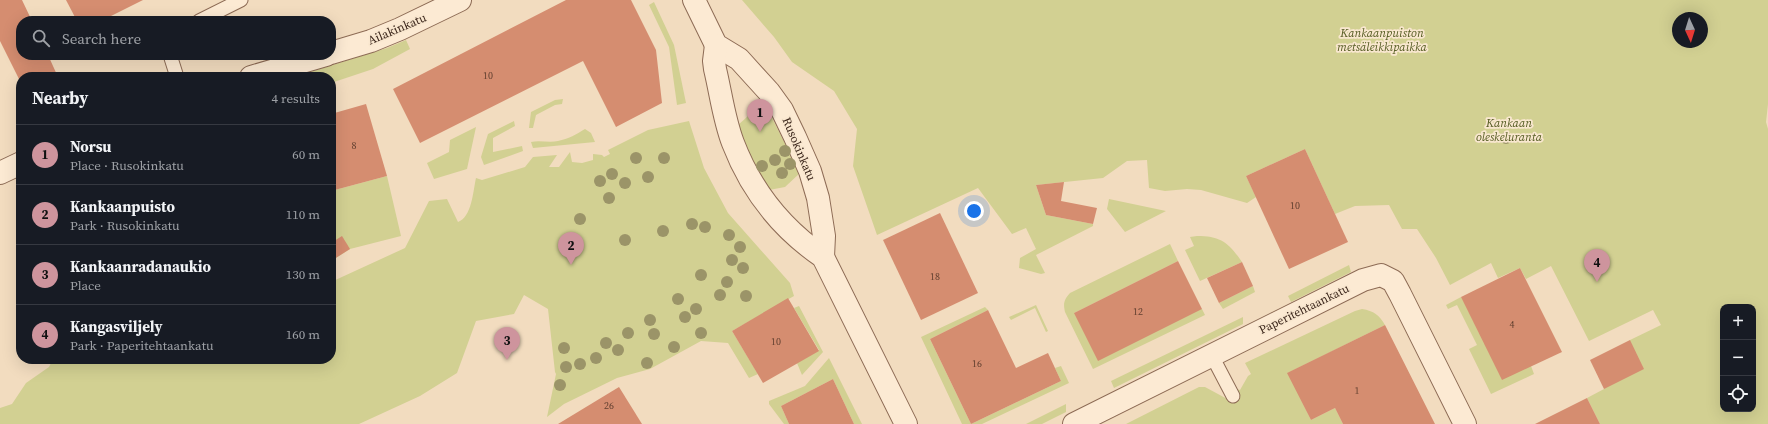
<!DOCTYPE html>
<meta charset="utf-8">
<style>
:root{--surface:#171b24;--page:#20242c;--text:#f1f3f6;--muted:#9ea1a6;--line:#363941;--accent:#ce949d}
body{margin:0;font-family:"Source Serif 4",serif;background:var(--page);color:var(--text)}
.controls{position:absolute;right:12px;bottom:12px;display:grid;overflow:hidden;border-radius:8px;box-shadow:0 4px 16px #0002}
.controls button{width:36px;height:36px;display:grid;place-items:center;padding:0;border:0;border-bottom:1px solid var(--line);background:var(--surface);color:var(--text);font:20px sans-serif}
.compass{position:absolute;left:1672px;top:12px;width:36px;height:36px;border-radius:50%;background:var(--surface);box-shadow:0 4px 16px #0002;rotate:176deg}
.you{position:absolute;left:974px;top:211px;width:14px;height:14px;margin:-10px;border:3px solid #fff;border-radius:50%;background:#1a73e8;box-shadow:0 0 0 6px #1a73e833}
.badge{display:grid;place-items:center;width:26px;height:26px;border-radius:50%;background:var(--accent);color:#111;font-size:13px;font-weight:700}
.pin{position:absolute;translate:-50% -33px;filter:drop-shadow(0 1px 2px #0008)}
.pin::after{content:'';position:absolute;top:21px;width:14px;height:12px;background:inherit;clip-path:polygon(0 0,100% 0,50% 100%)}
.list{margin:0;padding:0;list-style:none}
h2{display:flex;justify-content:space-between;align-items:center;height:52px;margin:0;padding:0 16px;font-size:17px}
h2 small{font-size:13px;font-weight:400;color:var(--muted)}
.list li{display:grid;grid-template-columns:26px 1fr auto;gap:12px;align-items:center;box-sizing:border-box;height:60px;padding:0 16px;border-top:1px solid var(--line)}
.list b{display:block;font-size:15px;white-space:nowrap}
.list p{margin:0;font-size:13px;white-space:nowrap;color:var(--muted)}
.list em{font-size:13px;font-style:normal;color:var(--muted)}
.icon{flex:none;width:22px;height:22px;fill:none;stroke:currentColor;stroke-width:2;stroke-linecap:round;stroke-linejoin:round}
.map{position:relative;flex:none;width:1768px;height:424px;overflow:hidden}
.search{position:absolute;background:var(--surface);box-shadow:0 4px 16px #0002;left:16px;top:16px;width:320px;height:44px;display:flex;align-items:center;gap:10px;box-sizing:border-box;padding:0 14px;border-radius:16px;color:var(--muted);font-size:15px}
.panel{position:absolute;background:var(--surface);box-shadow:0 4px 16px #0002;left:16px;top:72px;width:320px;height:292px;border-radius:16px}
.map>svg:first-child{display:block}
.green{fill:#d2d092;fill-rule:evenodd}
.building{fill:#d58d70}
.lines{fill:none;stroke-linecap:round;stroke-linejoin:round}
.lane-casing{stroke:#8d6b55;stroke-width:15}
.street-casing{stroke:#8d6b55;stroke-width:24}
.lane{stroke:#fcead3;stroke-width:13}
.street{stroke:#fcead3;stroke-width:22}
.tree{fill:#9b9468}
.labels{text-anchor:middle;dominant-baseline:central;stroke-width:3.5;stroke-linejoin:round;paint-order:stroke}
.number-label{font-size:10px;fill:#624030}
.street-label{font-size:12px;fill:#3b261b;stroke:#f9e7cf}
.park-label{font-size:12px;font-style:italic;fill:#535a20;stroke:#f9e7cf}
</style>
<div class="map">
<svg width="1768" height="424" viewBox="0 0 1768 424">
<rect width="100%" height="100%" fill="#f2dcbf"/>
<g class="green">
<path d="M742 0H1768V104L1766 122 1768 129V424H1600L1587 398 1604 389 1630 340 1661 325 1653 310 1589 341 1551 266 1526 279 1520 268 1498 278 1491 263 1450 285 1436 258 1417 229H1402L1389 205 1355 206 1335 214 1305 149 1246 176 1256 197 1247 203 1201 190 1187 189 1165 191 1149 188 1147 160 1127 161 1103 178 1036 185 1046 215 1093 224V226L1036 255 1045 273 1041 274 1019 268 1020 258 1036 249 1026 228 1012 234 978 188 877 235 853 166 857 129 834 91 792 62 774 37ZM1678 18H1702V42H1678ZM1723 307H1753V409H1723Z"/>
<path d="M654 2 674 45 686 103 677 105 669 47 649 5Z"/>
<path d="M406 40 410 49 373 69 331 83V77H294L387 48Z"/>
<path d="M563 99 562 104 555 105 536 115 533 128H529L531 112 555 100Z"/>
<path d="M768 110 800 173 785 187 769 190 751 159 737 126 748 116Z"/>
<path d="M514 121 515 126 493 138V152L522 146 523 151 484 165 481 157 488 134Z"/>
<path d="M689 121 704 168 728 213 790 283 794 296 732 331 758 374 749 378 728 343 701 341 650 369 617 378 564 404 547 417 556 374 555 372 548 309 524 295 514 314 476 321 457 373 420 396 359 424H0V408L12 404 26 383 49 367 53 359H331V282L405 248 429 201 447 199 458 222C472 217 473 191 476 178L482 180 525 167 533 157 557 155 549 167H559L570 152 572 162 582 163 593 160V154L602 155 604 157 610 154 608 150 648 130Z"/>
<path d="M476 127 467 169 434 179 427 163 449 152 450 140Z"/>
<path d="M585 129 591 133 595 142 533 148 531 142C540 140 549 143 558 141 568 139 577 134 585 129Z"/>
<path d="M387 176 401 236 350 249 331 261V191Z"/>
<path d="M1109 199 1166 211 1125 232 1107 209Z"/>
<path d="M1197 236C1221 236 1229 243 1242 262L1200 281 1185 250 1194 246 1190 237Z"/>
<path d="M1170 244 1178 261 1074 313 1202 309 1205 315 1093 369 1065 312C1063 303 1064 300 1070 293Z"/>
<path d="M1349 265 1351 272 1291 302 1288 296Z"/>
<path d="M1253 286 1255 292 1223 309 1219 303Z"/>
<path d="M1461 297 1531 366 1534 374 1491 394 1469 349 1477 345 1457 305 1448 309 1446 305Z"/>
<path d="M1036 305 1048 331 1046 332 1035 308 1011 320 1009 317Z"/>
<path d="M799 306 823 352 802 375 797 363 819 350 794 308Z"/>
<path d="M985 307 988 310 930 339 971 424 1061 381 1055 368 1061 366 1069 383 982 424H962L921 337Z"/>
<path d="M1362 309C1374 311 1379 315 1385 325L1288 373 1311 420 1335 408 1343 424H1126L1199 387H1205L1231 401 1237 389 1240 390 1248 376 1251 374 1245 363 1355 311Z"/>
<path d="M1243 317V324L1114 388 1111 381Z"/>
<path d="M829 358 862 424H854L833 379 781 406 789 424H784L769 404V401L805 386Z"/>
<path d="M1066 404V412L1042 424H1026Z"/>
</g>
<g class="building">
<path d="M0 0H22L32 21H21V55H48L58 77H21V83L0 41Z"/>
<path d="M66 0H143L101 21H77Z"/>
<path d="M566 0H631L656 50 662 103 616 127 583 61 420 143 393 89Z"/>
<path d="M366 104 387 176 331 191V114Z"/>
<path d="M1305 149 1348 242 1289 269 1246 176Z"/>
<path d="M1064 182 1061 201 1097 208 1093 224 1046 215 1036 185Z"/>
<path d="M940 213 978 293 921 320 883 240Z"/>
<path d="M342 236 350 249 331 261V243Z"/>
<path d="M1178 261 1202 309 1098 361 1074 313Z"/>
<path d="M1242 262 1253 286 1219 303 1207 278Z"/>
<path d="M1520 268 1562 352 1502 380 1461 297Z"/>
<path d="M788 298 819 351 763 383 732 331Z"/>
<path d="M988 310 1016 368 1048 353 1061 381 971 424 930 339Z"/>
<path d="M1385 325 1435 424H1343L1335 408 1311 420 1287 373Z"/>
<path d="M1630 340 1644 369 1604 389 1590 360Z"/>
<path d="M833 379 854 424H789L781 406Z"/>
<path d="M619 387 642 424H558Z"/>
<path d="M1587 398 1600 424H1535Z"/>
</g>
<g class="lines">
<g class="lane-casing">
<g id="lane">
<path d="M199 21 241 0"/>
<path d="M170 55 177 77"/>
<path d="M1211 354 1233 396"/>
</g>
</g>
<g class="street-casing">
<g id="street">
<path d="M694 0 716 45 739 59 769 92 782 110 795 137 810 171 818 198 824 236 823 257"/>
<path d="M716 45 714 61 715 69C721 94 724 120 733 143 751 190 782 229 823 257L906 424"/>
<path d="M331 53 371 41 400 29 460 0"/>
<path d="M251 77 326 55"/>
<path d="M0 173 21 163"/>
<path d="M1074 424 1363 280 1381 275 1393 281 1400 294 1465 424"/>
</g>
</g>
<use href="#lane" class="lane"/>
<use href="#street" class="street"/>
</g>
<g class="tree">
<circle cx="1506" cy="138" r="6"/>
<circle cx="785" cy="151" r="6"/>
<circle cx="636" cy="158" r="6"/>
<circle cx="664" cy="158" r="6"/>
<circle cx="775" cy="160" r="6"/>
<circle cx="790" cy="164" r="6"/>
<circle cx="762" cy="166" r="6"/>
<circle cx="782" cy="173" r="6"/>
<circle cx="612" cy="174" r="6"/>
<circle cx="648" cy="177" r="6"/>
<circle cx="600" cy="181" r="6"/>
<circle cx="625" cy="183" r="6"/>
<circle cx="609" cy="198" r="6"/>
<circle cx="580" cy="219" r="6"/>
<circle cx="692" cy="224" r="6"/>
<circle cx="705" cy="227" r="6"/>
<circle cx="663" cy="231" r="6"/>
<circle cx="729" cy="235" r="6"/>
<circle cx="625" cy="240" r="6"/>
<circle cx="740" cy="247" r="6"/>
<circle cx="732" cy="260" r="6"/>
<circle cx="743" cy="268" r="6"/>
<circle cx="701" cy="275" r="6"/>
<circle cx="727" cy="282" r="6"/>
<circle cx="720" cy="295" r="6"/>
<circle cx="746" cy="296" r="6"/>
<circle cx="678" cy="299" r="6"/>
<circle cx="696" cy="309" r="6"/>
<circle cx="685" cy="317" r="6"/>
<circle cx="650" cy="320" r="6"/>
<circle cx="628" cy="333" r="6"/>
<circle cx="701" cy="333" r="6"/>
<circle cx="654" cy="334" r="6"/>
<circle cx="606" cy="343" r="6"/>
<circle cx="674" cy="347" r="6"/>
<circle cx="564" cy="348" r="6"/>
<circle cx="618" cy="350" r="6"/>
<circle cx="596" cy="358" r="6"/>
<circle cx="647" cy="363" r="6"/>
<circle cx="580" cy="364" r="6"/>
<circle cx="566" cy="367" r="6"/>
<circle cx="560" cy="385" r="6"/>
</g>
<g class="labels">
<g class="number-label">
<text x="488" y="75">10</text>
<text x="354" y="145">8</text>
<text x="1295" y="205">10</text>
<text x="935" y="276">18</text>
<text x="1138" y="311">12</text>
<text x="1512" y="324">4</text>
<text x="776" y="341">10</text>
<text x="977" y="363">16</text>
<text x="1357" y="390">1</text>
<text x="609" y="405">26</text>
</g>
<g class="street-label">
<text transform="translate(397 29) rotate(-23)">Ailakinkatu</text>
<text transform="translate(799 149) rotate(67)">Rusokinkatu</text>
<text transform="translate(1304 309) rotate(-26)">Paperitehtaankatu</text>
</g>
<g class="park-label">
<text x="1382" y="33">Kankaanpuiston<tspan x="1382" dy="14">metsäleikkipaikka</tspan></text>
<text x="1509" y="123">Kankaan<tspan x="1509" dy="14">oleskeluranta</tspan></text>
</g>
</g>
</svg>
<div class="controls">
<button>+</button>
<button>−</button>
<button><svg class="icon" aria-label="locate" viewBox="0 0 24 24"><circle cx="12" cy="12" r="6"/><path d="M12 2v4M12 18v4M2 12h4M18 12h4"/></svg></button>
</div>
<svg class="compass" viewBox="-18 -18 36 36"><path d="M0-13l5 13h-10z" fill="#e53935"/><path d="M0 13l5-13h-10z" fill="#9ea1a6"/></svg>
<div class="you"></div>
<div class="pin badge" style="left:760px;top:132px">1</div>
<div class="pin badge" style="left:571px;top:265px">2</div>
<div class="pin badge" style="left:507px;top:360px">3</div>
<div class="pin badge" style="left:1597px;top:282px">4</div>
<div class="search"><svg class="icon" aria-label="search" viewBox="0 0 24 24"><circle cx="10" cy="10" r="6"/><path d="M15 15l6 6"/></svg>Search here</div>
<section class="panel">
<h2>Nearby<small>4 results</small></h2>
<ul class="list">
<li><span class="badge">1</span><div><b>Norsu</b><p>Place · Rusokinkatu</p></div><em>60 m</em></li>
<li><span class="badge">2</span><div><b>Kankaanpuisto</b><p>Park · Rusokinkatu</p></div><em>110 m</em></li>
<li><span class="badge">3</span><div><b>Kankaanradanaukio</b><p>Place</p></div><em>130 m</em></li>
<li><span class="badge">4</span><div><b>Kangasviljely</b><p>Park · Paperitehtaankatu</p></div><em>160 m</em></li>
</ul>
</section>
</div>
